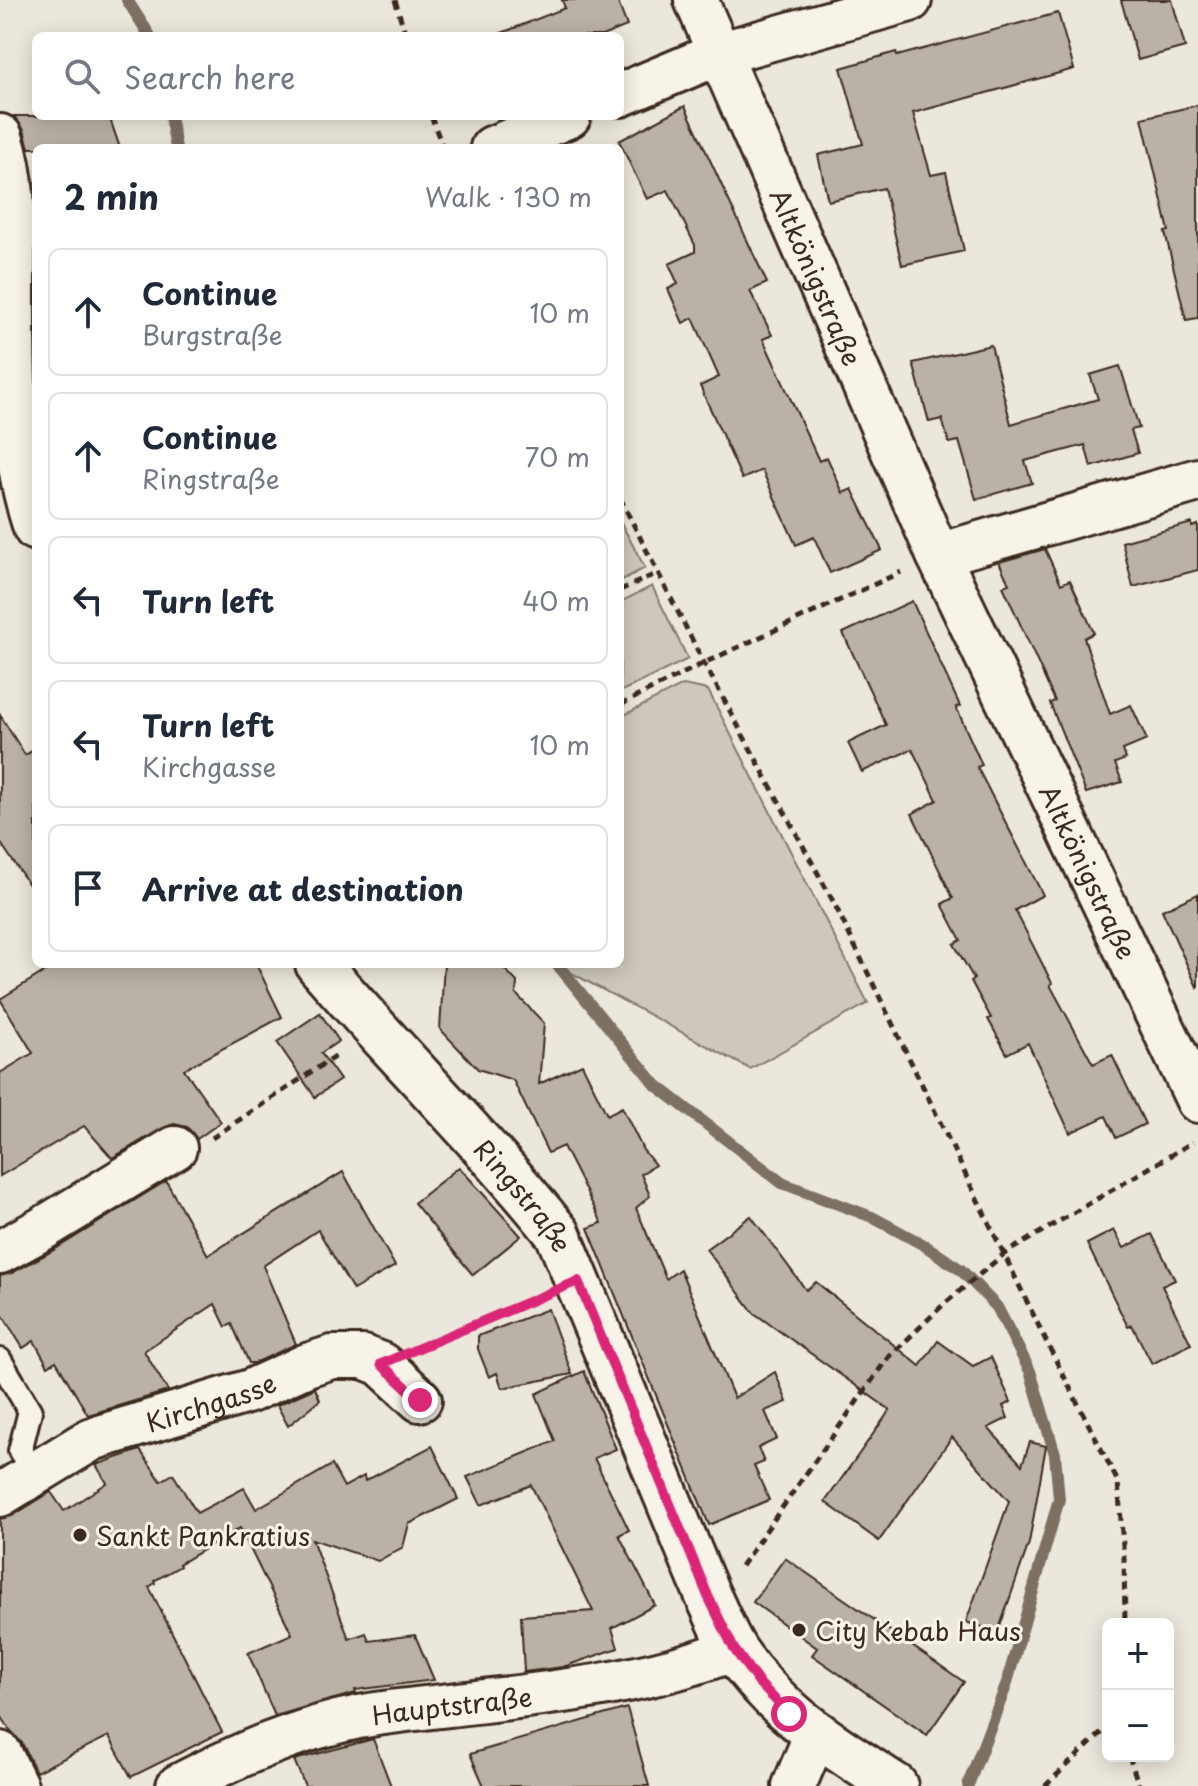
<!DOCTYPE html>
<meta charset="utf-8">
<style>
:root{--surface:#fff;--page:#f2f2f3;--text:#1f2937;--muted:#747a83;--line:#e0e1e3}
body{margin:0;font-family:"Playpen Sans",sans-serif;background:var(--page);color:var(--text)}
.controls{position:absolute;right:24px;bottom:24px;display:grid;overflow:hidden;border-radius:12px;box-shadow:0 4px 20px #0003}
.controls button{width:72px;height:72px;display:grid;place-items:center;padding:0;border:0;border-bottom:2px solid var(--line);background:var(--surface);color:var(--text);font:40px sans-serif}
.stop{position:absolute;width:24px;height:24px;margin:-18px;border:6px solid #db2777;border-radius:50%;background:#fff}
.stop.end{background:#db2777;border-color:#fff;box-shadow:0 2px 8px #0008}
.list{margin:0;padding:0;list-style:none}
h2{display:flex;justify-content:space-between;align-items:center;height:104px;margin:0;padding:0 32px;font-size:34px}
h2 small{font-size:26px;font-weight:400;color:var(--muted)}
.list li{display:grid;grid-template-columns:52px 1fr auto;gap:24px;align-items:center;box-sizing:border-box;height:128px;margin:0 16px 16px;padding:0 16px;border:2px solid var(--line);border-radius:12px}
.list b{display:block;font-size:30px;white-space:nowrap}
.list p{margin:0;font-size:26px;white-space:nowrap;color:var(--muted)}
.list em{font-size:26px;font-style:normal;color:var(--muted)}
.icon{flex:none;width:44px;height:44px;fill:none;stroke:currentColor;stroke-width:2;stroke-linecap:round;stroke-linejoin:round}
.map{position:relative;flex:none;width:1198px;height:1786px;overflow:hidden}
.search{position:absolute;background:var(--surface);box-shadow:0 4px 20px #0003;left:32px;top:32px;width:592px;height:88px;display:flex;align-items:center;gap:20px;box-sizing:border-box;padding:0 28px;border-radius:12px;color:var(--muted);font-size:30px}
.panel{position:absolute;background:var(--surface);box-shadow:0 4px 20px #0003;left:32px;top:144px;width:592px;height:824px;border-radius:12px}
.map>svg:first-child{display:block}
.green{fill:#cec8bc;stroke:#84796d;stroke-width:2}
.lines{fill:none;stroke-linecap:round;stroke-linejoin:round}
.stream{stroke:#7c7064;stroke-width:12}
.building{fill:#bab2a7;stroke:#3b2a1e;stroke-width:2}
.lane-casing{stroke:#3b2a1e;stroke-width:28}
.street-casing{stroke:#3b2a1e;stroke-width:48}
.secondary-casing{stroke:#3b2a1e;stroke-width:50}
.path{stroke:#3b2a1e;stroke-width:5;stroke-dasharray:8 6;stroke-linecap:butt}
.lane{stroke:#f7f3e8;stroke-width:22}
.street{stroke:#f7f3e8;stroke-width:42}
.secondary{stroke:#f7f3e8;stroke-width:44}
.route{stroke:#db2777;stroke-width:10}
.poi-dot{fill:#3b2a1e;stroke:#f7f3e8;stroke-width:3}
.labels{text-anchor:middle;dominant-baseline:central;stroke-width:6;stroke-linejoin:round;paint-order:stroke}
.street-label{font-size:26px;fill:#3b2a1e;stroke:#f7f3e8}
.poi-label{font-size:26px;fill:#3b2a1e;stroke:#f7f3e8;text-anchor:start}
</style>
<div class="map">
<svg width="1198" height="1786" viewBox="0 0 1198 1786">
<rect width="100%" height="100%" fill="#ece7dc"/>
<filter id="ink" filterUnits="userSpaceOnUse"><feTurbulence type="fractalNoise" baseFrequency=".0125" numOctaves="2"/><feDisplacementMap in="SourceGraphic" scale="16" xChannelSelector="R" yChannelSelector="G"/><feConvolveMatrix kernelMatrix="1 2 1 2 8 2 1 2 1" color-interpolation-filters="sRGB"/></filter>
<g filter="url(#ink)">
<g class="green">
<path d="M620 521 645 568 620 581Z"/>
<path d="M652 586 688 659 620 692V602Z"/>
<path d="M683 685 708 690 868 1003 750 1069 555 964H620V717Z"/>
</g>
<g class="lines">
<g class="stream">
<path d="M127 0 150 36"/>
<path d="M170 116 176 148"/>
<path d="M557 964 656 1085 782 1183 872 1217 924 1245 961 1270 997 1307 1030 1371 1055 1454 1059 1499 1006 1686 968 1785"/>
</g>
</g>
<g class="building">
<path d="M562 0H617L627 26 602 36H499V34L565 8Z"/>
<path d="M1121 0H1172L1185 47 1138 60Z"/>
<path d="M1058 13 1074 69 913 113 931 175 946 172 964 251 902 265 884 188 828 201 818 155 863 144 841 68 896 52 897 56Z"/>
<path d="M1198 105V318L1186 320 1165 232 1169 231 1142 118Z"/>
<path d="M685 106 767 283 750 291 772 335 763 339 819 461 827 457 843 493 852 489 882 550 830 573 814 537 796 545 762 470 742 479 700 386 719 377 693 318 683 323 668 289 678 284 669 264 695 252V245L668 190 647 199 619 141Z"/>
<path d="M14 116H109L120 148H29L24 130Z"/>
<path d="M991 345 1011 424 1098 399 1090 375 1120 366 1139 428 1131 430 1138 453 1091 467 1085 445 1025 461 1032 483 976 499 959 441 949 443 942 419 929 422 913 363Z"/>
<path d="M1192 523V527L1198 525V570L1133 587 1122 542Z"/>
<path d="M1045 549 1061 584 1070 580 1094 633 1084 638 1110 714 1131 705 1147 740 1123 750 1126 759 1115 763 1122 782 1086 793 1050 703 1055 701 1003 586 1009 584 999 562Z"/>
<path d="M912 601 960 706 956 707 982 765 977 767 1043 895 1015 910 1052 983 1050 985 1093 1064 1112 1055 1145 1124 1116 1138 1106 1116 1070 1133 1028 1043 1007 1054 988 1019 991 1018 971 981 974 979 954 944 961 940 942 904 953 898 912 814 937 800 912 749 862 772 848 743 886 725 843 633Z"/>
<path d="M0 715 25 755 36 749V895L0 842Z"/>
<path d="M1198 894V989L1162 910Z"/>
<path d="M57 964H256L282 1017 184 1069 221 1122 197 1139 187 1127 174 1124 163 1128 112 1158 84 1126 0 1176V1073L33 1053 0 999Z"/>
<path d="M444 964H500L517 982 516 994 544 1023 539 1084 582 1064 607 1115 622 1107 643 1150 655 1165 641 1174 650 1196 636 1208 666 1279 680 1269 734 1398 775 1372 787 1402 765 1411 777 1439 758 1448 764 1462 754 1466 769 1500 709 1525 588 1228 602 1223 563 1146 548 1153 513 1080 478 1069 440 1029Z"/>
<path d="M320 1013 339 1041 321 1053 340 1080 315 1097 277 1042Z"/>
<path d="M459 1167 521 1236 473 1275 414 1203Z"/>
<path d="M343 1172 395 1266 353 1290 318 1230 263 1266 296 1344 255 1363H249L232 1324 226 1327 215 1304 144 1351 168 1391 88 1415 56 1361 48 1366 34 1341 23 1348 0 1311V1276L12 1273 54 1250 166 1181 208 1255Z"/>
<path d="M751 1216 806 1290 816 1282 920 1366 938 1341 973 1366 991 1357 1011 1402 1003 1406 1008 1418 988 1428 1022 1465 1030 1442 1046 1446 1029 1543 998 1632 966 1622 1009 1501 952 1437 879 1541 825 1502 890 1410 754 1313 706 1249Z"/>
<path d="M1114 1230 1124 1248 1152 1234 1175 1280 1162 1286 1191 1344 1152 1364 1132 1325 1128 1327 1087 1244Z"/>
<path d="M548 1309 572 1374 502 1388 497 1373 489 1377 478 1349V1336Z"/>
<path d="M584 1371 616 1449 594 1458 629 1530 619 1535 655 1605 612 1628 618 1648 563 1667 524 1672 521 1616 593 1611 531 1485 481 1505 467 1477 555 1441 536 1394Z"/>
<path d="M315 1388 320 1400 288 1426 277 1405Z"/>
<path d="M432 1446 458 1499 409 1524 403 1547 378 1561 312 1539 349 1639 366 1633 369 1641 415 1635 434 1680 355 1690 356 1693 275 1716 248 1653 292 1634 240 1528 179 1564 180 1566 154 1581 155 1583 149 1587 222 1732 131 1777 109 1736 36 1772 22 1743 11 1732 0 1714V1519L12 1516 51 1492 64 1511 107 1483 96 1465 140 1450 161 1481 173 1474 197 1513 244 1488 256 1509 332 1465 344 1487 364 1476 365 1481Z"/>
<path d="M785 1558 964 1682 927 1735 812 1655 817 1648 753 1602Z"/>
<path d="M627 1708 649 1786H484L470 1754Z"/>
<path d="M373 1739 391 1786H305L294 1760Z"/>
</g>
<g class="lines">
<g class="lane-casing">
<path id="lane" d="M0 1360 30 1411 20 1451 35 1474"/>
</g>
<g class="street-casing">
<g id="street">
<path id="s1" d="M696 0 938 555 1198 1101"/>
<path d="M620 95 718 54 910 0"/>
<path d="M492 148 569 116"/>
<path d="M938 555 1198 480"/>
<path d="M0 1252 42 1229 175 1148"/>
<path id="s2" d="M0 1495 92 1439 250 1391 307 1365 332 1357H363L381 1364 420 1400"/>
<path d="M0 1753 16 1786"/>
<path id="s3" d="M178 1786C236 1756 294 1730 359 1717 388 1711 419 1709 449 1705 544 1694 644 1685 734 1649"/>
<path d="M794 1786 816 1734"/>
</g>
</g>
<g class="secondary-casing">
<g id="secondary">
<path d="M0 137C16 186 12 233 12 284 12 365 10 450 36 528"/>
<path id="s4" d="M318 964C396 1055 483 1140 558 1234L708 1596C717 1614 724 1634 735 1651 777 1714 834 1746 895 1786"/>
</g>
</g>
<g class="path">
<path d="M395 0 406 36"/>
<path d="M431 116 443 148"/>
<path d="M620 498 704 663 834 903 1048 1345 1118 1482 1124 1558 1125 1624"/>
<path d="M620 590 658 573"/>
<path d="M620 705 704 663 901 572"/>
<path d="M212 1138 340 1053"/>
<path d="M423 1347 539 1298"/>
<path d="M741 1566 887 1359 943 1305 1004 1254 1193 1142"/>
<path d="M1129 1756 1139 1786"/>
<path d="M1045 1786 1108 1727"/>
</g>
<use href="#lane" class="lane"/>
<use href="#street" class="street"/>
<use href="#secondary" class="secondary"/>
</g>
</g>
<g class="lines" filter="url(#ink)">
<path class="route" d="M420 1400 381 1364 578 1281 708 1596 734 1649 759 1683 789 1714"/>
</g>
<g class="poi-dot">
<circle cx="80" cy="1535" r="8"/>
<circle cx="799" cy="1630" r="8"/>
</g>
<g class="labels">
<g class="street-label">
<text stroke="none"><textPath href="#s1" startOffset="302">Altkönigstraße</textPath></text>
<text stroke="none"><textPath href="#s1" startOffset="956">Altkönigstraße</textPath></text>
<text stroke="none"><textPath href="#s4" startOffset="310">Ringstraße</textPath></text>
<text stroke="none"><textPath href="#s2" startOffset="232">Kirchgasse</textPath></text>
<text stroke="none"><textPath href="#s3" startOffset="288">Hauptstraße</textPath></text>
</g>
<g class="poi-label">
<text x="96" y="1535">Sankt Pankratius</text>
<text x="815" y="1630">City Kebab Haus</text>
</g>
</g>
</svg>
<div class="controls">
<button>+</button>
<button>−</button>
</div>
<div class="stop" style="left:789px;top:1714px"></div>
<div class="stop end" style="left:420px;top:1400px"></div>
<div class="search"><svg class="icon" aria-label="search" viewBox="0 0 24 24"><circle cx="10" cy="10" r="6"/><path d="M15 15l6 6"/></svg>Search here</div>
<section class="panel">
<h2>2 min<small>Walk · 130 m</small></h2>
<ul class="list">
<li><svg class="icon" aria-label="ahead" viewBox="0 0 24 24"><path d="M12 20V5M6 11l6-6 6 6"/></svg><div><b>Continue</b><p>Burgstraße</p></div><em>10 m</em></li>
<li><svg class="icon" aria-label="ahead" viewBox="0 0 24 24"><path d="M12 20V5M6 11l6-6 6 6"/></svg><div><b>Continue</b><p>Ringstraße</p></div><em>70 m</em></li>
<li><svg class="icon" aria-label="left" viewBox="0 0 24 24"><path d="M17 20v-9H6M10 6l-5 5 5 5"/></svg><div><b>Turn left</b></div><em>40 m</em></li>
<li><svg class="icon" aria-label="left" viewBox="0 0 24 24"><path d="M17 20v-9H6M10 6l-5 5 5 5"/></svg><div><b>Turn left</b><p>Kirchgasse</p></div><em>10 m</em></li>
<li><svg class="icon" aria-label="arrive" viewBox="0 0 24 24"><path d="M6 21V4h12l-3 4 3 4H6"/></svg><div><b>Arrive at destination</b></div></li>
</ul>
</section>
</div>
